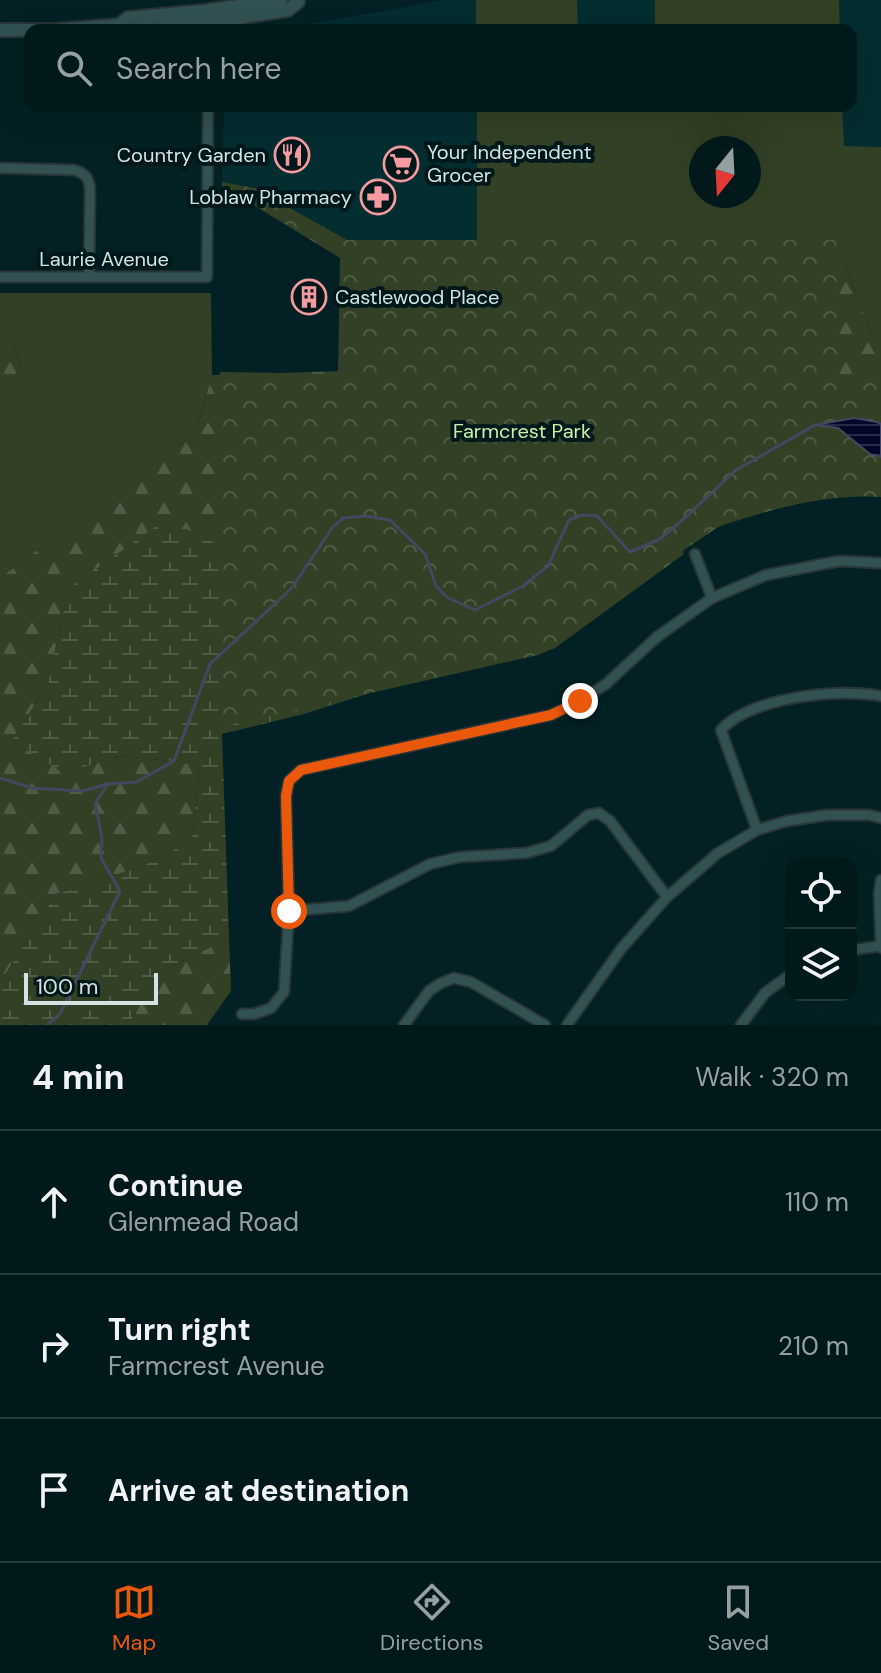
<!DOCTYPE html>
<meta charset="utf-8">
<style>
:root{--surface:#02191b;--page:#0c2224;--text:#f1f3f6;--muted:#96a0a3;--line:#23383a;--accent:#ea580c}
body{margin:0;font-family:"DM Sans",sans-serif;background:var(--page);color:var(--text)}
.controls{position:absolute;right:24px;bottom:24px;display:grid;overflow:hidden;border-radius:16px;box-shadow:0 8px 32px #0002}
.controls button{width:72px;height:72px;display:grid;place-items:center;padding:0;border:0;border-bottom:2px solid var(--line);background:var(--surface);color:var(--text);font:40px sans-serif}
.compass{position:absolute;left:689px;top:136px;width:72px;height:72px;border-radius:50%;background:var(--surface);box-shadow:0 8px 32px #0002;rotate:198deg}
.scale{position:absolute;left:24px;bottom:20px;width:134px;box-sizing:border-box;padding-left:8px;border:4px solid #d2e3e4;border-top:0;font-size:22px;line-height:28px;white-space:nowrap;color:#d2e3e4;-webkit-text-stroke:6px #00181a;paint-order:stroke}
.stop{position:absolute;width:24px;height:24px;margin:-18px;border:6px solid #ea580c;border-radius:50%;background:#fff}
.stop.end{background:#ea580c;border-color:#fff;box-shadow:0 2px 8px #0008}
.list{margin:0;padding:0;list-style:none}
h2{display:flex;justify-content:space-between;align-items:center;height:104px;margin:0;padding:0 32px;font-size:34px}
h2 small{font-size:26px;font-weight:400;color:var(--muted)}
.list li{display:grid;grid-template-columns:52px 1fr auto;gap:24px;align-items:center;box-sizing:border-box;height:144px;padding:0 32px;border-top:2px solid var(--line)}
.list b{display:block;font-size:30px;white-space:nowrap}
.list p{margin:0;font-size:26px;white-space:nowrap;color:var(--muted)}
.list em{font-size:26px;font-style:normal;color:var(--muted)}
.icon{flex:none;width:44px;height:44px;fill:none;stroke:currentColor;stroke-width:2;stroke-linecap:round;stroke-linejoin:round}
.map{position:relative;flex:none;width:881px;height:1025px;overflow:hidden}
.search{position:absolute;background:var(--surface);box-shadow:0 8px 32px #0002;left:24px;right:24px;top:24px;height:88px;display:flex;align-items:center;gap:20px;box-sizing:border-box;padding:0 28px;border-radius:16px;color:var(--muted);font-size:30px}
.sheet{height:536px;background:var(--surface)}
nav{display:flex;justify-content:space-around;align-items:center;box-sizing:border-box;height:112px;border-top:2px solid var(--line);background:var(--surface);font-size:22px;color:var(--muted)}
nav a{display:grid;justify-items:center;gap:4px}
nav .on{color:var(--accent)}
.map>svg:first-child{display:block}
.built{fill:#042d30}
.grass{fill:#324126;fill-rule:evenodd}
.forest{fill:url(#forest-firs)}
.wetland{fill:url(#wetland-marsh)}
.park{fill:url(#park-crowns)}
.water{fill:url(#water-rules);stroke:#424860;stroke-width:2}
.lines{fill:none;stroke-linecap:round;stroke-linejoin:round}
.stream{stroke:#424860;stroke-width:3}
.minor-casing{stroke:#2a3537;stroke-width:13}
.secondary-casing{stroke:#2a3537;stroke-width:16}
.minor{stroke:#325153;stroke-width:9}
.secondary{stroke:#325153;stroke-width:12}
.route{stroke:#ea580c;stroke-width:10}
.labels{text-anchor:middle;dominant-baseline:central;stroke-width:8;stroke-linejoin:round;paint-order:stroke}
.poi-label{font-size:20px;fill:#d2e3e4;stroke:#00181a;text-anchor:start}
.street-label{font-size:20px;fill:#d2e3e4;stroke:#00181a}
.park-label{font-size:20px;fill:#c9efab;stroke:#00181a}
</style>
<div class="map">
<svg width="881" height="1025" viewBox="0 0 881 1025">
<defs>
<pattern id="forest-firs" width="22" height="20" patternUnits="userSpaceOnUse" patternTransform="scale(2)"><rect width="22" height="20" fill="#324126"/><path d="M5 1l3.5 6h-7zM16 11l3.5 6h-7z" fill="#4f5c45"/></pattern>
<pattern id="wetland-marsh" width="20" height="14" patternUnits="userSpaceOnUse" patternTransform="scale(2)"><rect width="20" height="14" fill="#324126"/><path d="M1 5h8M5 5V1M11 12h8M15 12V8" fill="none" stroke="#4f5c45"/></pattern>
<pattern id="park-crowns" width="20" height="18" patternUnits="userSpaceOnUse" patternTransform="scale(2)"><rect width="20" height="18" fill="#324126"/><path d="M2 6a3 3 0 1 1 6 0M12 15a3 3 0 1 1 6 0" fill="none" stroke="#4f5c45"/></pattern>
<pattern id="water-rules" width="6" height="5" patternUnits="userSpaceOnUse" patternTransform="scale(2)"><rect width="6" height="5" fill="#040627"/><path d="M0 2.5h6" fill="none" stroke="#282a46"/></pattern>
</defs>
<rect width="100%" height="100%" fill="#032124"/>
<g class="built">
<path d="M445 0H476V30H275Z"/>
<path d="M577 0H655V30H578Z"/>
<path d="M839 0H881V147L843 146 842 106H851V30H840Z"/>
<path d="M224 106H477V240H347L254 188 222 182Z"/>
</g>
<g class="grass">
<path d="M476 0H577L578 30H476Z"/>
<path d="M655 0H839L840 30H655Z"/>
<path d="M477 106H842L844 146 881 147V339L873 338 841 254 831 257 347 240H477ZM701 148H749V196H701Z"/>
<path d="M0 293H211L212 375 196 432 0 578V384L21 369 8 333 0 338Z"/>
</g>
<g class="forest">
<path d="M841 254 873 338 881 339V424L727 521 534 651 237 554 68 589 48 684 12 741 64 772 119 756 200 764 192 840 141 867 56 894 0 983V578L196 432 212 375 346 371Z"/>
<path d="M8 333 21 370 0 384V338Z"/>
<path d="M229 938 231 991 207 1025H129L156 974Z"/>
</g>
<path class="wetland" d="M166 519 237 554 382 689 304 714 222 734 229 938 156 974 129 1025H0V983L56 894 141 867 192 840 200 764 119 756 64 773 12 741 48 684 68 589Z"/>
<path class="park" d="M222 182 254 188 347 240H836L838 375H881V497C816 492 740 518 680 541L684 554 555 648 538 655 221 727 220 372 338 374 340 258 247 201 222 200Z"/>
<path class="water" d="M854 418 877 422 881 424V457L870 454 838 428 815 425Z"/>
<g class="lines">
<g class="stream">
<path d="M0 778 32 788 82 791 108 784 136 782 174 761 210 664 291 589 333 527 343 518 365 516 390 520 425 554 436 586 448 598 475 610 523 586 548 566 569 520 582 515 597 516 630 552 660 539 687 516 736 470 815 425"/>
<path d="M47 1025 60 1014 120 891 101 858 102 837 95 804 108 784"/>
</g>
<g class="minor-casing">
<g id="minor">
<path d="M0 168 74 170C85 173 89 178 90 189L89 277"/>
<path d="M0 277H207L208 106"/>
<path d="M695 554 712 598"/>
<path d="M757 830 721 730C751 697 838 688 881 696"/>
<path d="M881 880 879 893 881 948"/>
<path d="M289 911 349 906 430 864 460 857 526 853 551 846 588 815 599 813 610 821 667 897"/>
<path d="M851 950 881 946"/>
<path d="M242 1014H254L271 1008 284 992 289 911 286 796 289 781 301 770 551 715 580 701 606 684 657 637 712 598 766 575 839 561 881 563"/>
<path d="M404 1025 429 991 441 983 454 978 471 982 545 1025"/>
<path d="M567 1025 621 949 667 897 718 853 757 830 787 821 827 815H869L881 818"/>
<path d="M741 1025 765 993 791 974"/>
</g>
</g>
<g class="secondary-casing">
<g id="secondary">
<path d="M119 25 128 18 204 11 281 0"/>
<path d="M0 30H56L119 25 129 30 225 20 288 10 298 2"/>
</g>
</g>
<use href="#minor" class="minor"/>
<use href="#secondary" class="secondary"/>
</g>
<g class="lines">
<path class="route" d="M289 911 286 796 289 781 301 770 551 715 580 701"/>
</g>
<defs>
<g id="restaurant-ring" transform="scale(1.8)"><circle r="9.5" fill="#00181a" stroke="#f49aa0" stroke-width="1.5"/><path d="M-5-6h1v4h1v-4h1v4h1v-4h1v5L-1.5 .5V6h-2V.5L-5-1ZM5-6V6H3V1.5H1.5Q1.5-4 5-6Z" fill="#f49aa0"/></g>
<g id="supermarket-ring" transform="scale(1.8)"><circle r="9.5" fill="#00181a" stroke="#f49aa0" stroke-width="1.5"/><path d="M-6-5.5h2.5l.6 2H6L4.5 2H-2.5L-4.4-4H-6ZM-1.5 3.2a1.3 1.3 0 1 0 .1 0ZM3 3.2a1.3 1.3 0 1 0 .1 0Z" fill="#f49aa0"/></g>
<g id="pharmacy-ring" transform="scale(1.8)"><circle r="9.5" fill="#00181a" stroke="#f49aa0" stroke-width="1.5"/><path d="M-2-6h4v4h4v4h-4v4h-4v-4h-4v-4h4Z" fill="#f49aa0"/></g>
<g id="building-ring" transform="scale(1.8)"><circle r="9.5" fill="#00181a" stroke="#f49aa0" stroke-width="1.5"/><path d="M-4-6H4V6H1V3H-1V6H-4ZM-2.5-4.3h1.7v1.8h-1.7ZM.8-4.3h1.7v1.8H.8ZM-2.5-1h1.7V.8h-1.7ZM.8-1h1.7V.8H.8Z" fill="#f49aa0"/></g>
</defs>
<g fill-rule="evenodd">
<use href="#restaurant-ring" x="292" y="155"/>
<use href="#supermarket-ring" x="401" y="164"/>
<use href="#pharmacy-ring" x="378" y="197"/>
<use href="#building-ring" x="309" y="297"/>
</g>
<g class="labels">
<g class="poi-label">
<text x="427" y="152">Your Independent<tspan x="427" dy="23">Grocer</tspan></text>
<text x="266" y="155" text-anchor="end">Country Garden</text>
<text x="352" y="197" text-anchor="end">Loblaw Pharmacy</text>
<text x="335" y="297">Castlewood Place</text>
</g>
<g class="street-label">
<text x="104" y="259">Laurie Avenue</text>
</g>
<g class="park-label">
<text x="522" y="431">Farmcrest Park</text>
</g>
</g>
</svg>
<div class="controls">
<button><svg class="icon" aria-label="locate" viewBox="0 0 24 24"><circle cx="12" cy="12" r="6"/><path d="M12 2v4M12 18v4M2 12h4M18 12h4"/></svg></button>
<button><svg class="icon" aria-label="layers" viewBox="0 0 24 24"><path d="M12 4l9 5-9 5-9-5zM3 14l9 5 9-5"/></svg></button>
</div>
<svg class="compass" viewBox="-18 -18 36 36"><path d="M0-13l5 13h-10z" fill="#e53935"/><path d="M0 13l5-13h-10z" fill="#96a0a3"/></svg>
<div class="scale">100 m</div>
<div class="stop" style="left:289px;top:911px"></div>
<div class="stop end" style="left:580px;top:701px"></div>
<div class="search"><svg class="icon" aria-label="search" viewBox="0 0 24 24"><circle cx="10" cy="10" r="6"/><path d="M15 15l6 6"/></svg>Search here</div>
</div>
<section class="sheet">
<h2>4 min<small>Walk · 320 m</small></h2>
<ul class="list">
<li><svg class="icon" aria-label="ahead" viewBox="0 0 24 24"><path d="M12 20V5M6 11l6-6 6 6"/></svg><div><b>Continue</b><p>Glenmead Road</p></div><em>110 m</em></li>
<li><svg class="icon" aria-label="right" viewBox="0 0 24 24"><path d="M7 20v-9h11M14 6l5 5-5 5"/></svg><div><b>Turn right</b><p>Farmcrest Avenue</p></div><em>210 m</em></li>
<li><svg class="icon" aria-label="arrive" viewBox="0 0 24 24"><path d="M6 21V4h12l-3 4 3 4H6"/></svg><div><b>Arrive at destination</b></div></li>
</ul>
</section>
<nav>
<a class="on"><svg class="icon" aria-label="map" viewBox="0 0 24 24"><path d="M3 6l6-2 6 2 6-2v14l-6 2-6-2-6 2zM9 4v14M15 6v14"/></svg>Map</a>
<a><svg class="icon" aria-label="directions" viewBox="0 0 24 24"><path d="M12 3l9 9-9 9-9-9zM9 14v-3h6M13 9l2 2-2 2"/></svg>Directions</a>
<a><svg class="icon" aria-label="saved" viewBox="0 0 24 24"><path d="M7 4h10v16l-5-4-5 4z"/></svg>Saved</a>
</nav>
